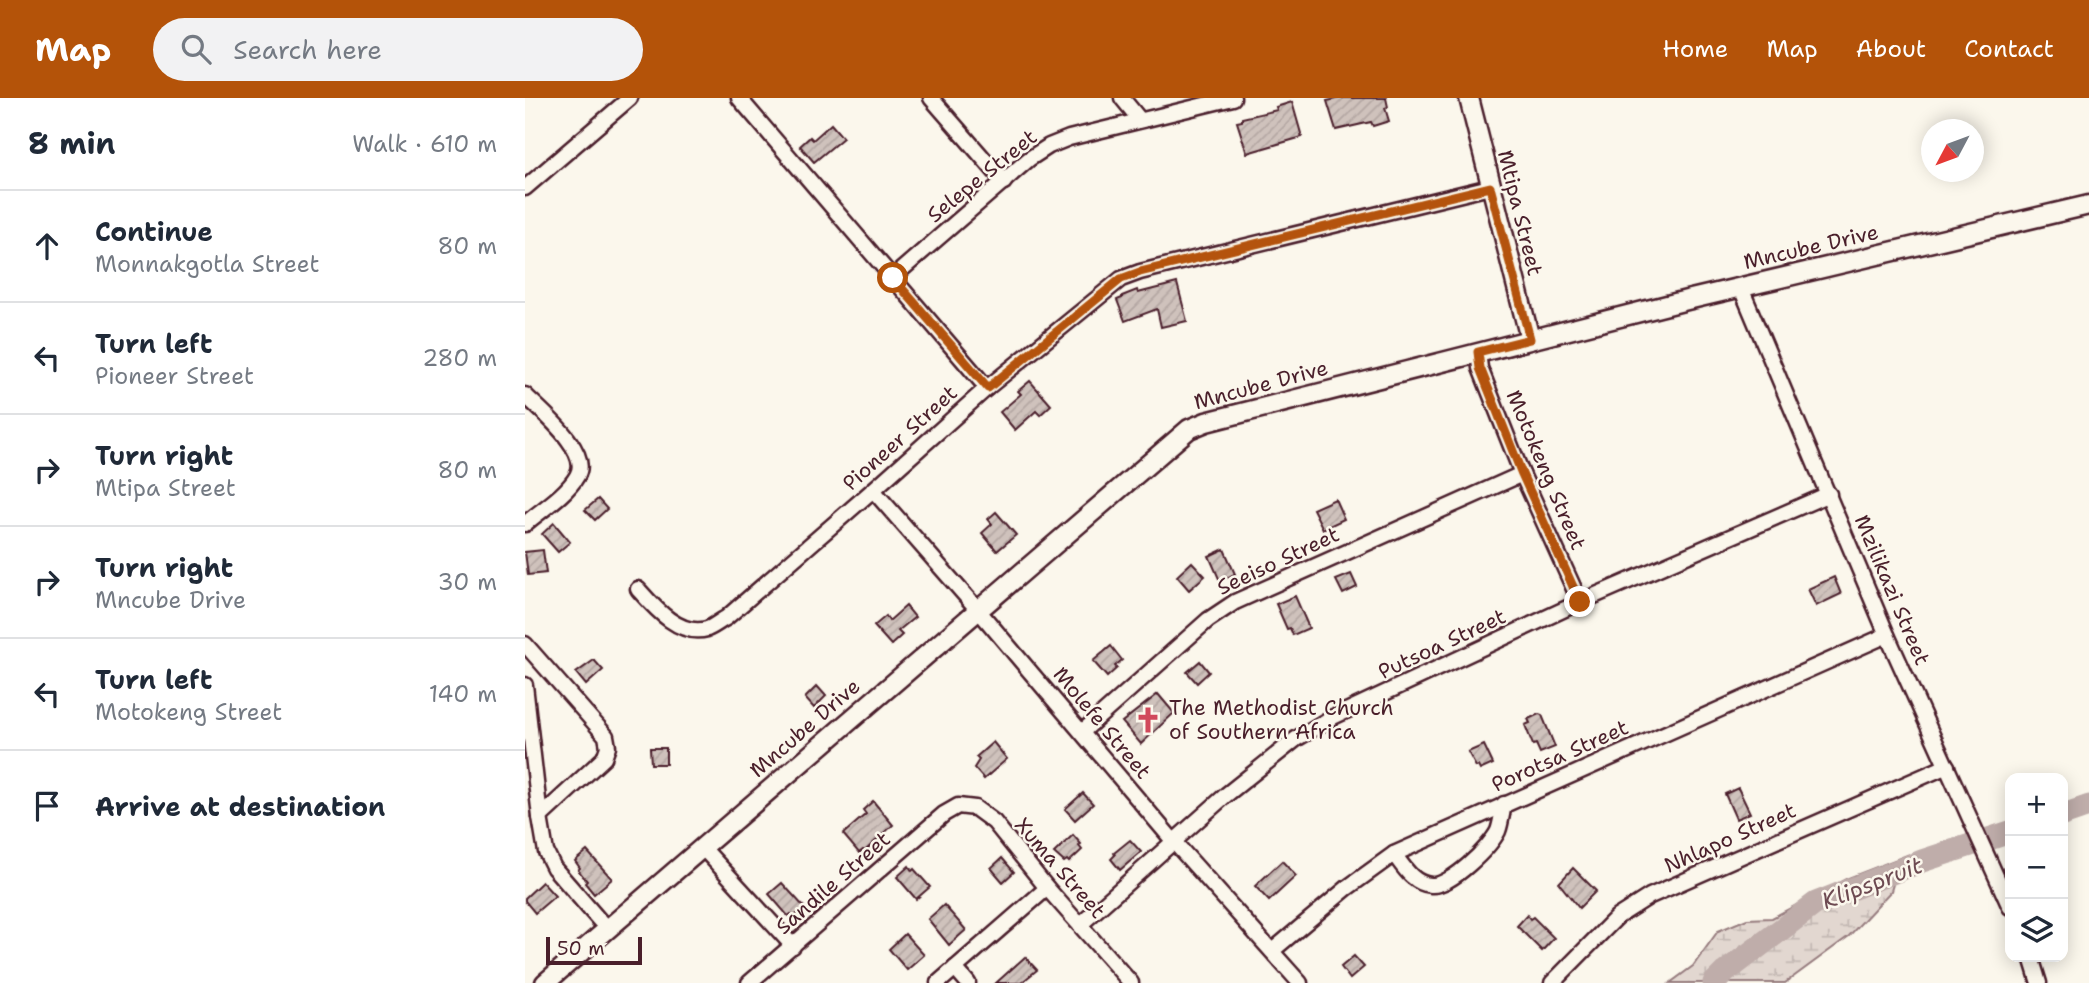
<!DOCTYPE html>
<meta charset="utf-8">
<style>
:root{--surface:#fff;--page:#f2f2f3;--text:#1f2937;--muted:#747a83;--line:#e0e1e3;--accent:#b45309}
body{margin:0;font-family:"Shantell Sans",sans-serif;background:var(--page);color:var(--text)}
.controls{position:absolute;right:21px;bottom:21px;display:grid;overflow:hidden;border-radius:14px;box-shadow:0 4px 18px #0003}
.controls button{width:63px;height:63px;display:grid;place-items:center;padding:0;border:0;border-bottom:2px solid var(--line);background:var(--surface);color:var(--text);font:35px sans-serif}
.compass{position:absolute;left:1396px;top:21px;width:63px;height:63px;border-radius:50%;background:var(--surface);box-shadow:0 4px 18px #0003;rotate:229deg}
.scale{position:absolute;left:21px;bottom:18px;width:96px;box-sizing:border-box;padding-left:7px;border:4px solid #4a1f2b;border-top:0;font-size:19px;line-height:24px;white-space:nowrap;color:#4a1f2b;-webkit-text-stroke:5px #fbf7ec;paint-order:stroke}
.stop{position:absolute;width:21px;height:21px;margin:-16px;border:5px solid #b45309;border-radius:50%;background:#fff}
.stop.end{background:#b45309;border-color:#fff;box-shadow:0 2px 7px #0008}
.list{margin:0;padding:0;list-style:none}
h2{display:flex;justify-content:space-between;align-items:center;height:91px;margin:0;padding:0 28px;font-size:30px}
h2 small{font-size:23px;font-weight:400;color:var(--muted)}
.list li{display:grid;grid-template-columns:46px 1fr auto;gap:21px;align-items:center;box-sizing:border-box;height:112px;padding:0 28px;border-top:2px solid var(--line)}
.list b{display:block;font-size:26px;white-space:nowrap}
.list p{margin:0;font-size:23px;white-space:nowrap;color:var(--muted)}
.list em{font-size:23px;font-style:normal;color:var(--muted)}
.icon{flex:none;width:38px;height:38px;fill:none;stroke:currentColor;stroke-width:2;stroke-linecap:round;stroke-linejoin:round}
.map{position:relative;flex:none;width:1564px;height:885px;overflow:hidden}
header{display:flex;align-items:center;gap:42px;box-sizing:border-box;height:98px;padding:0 35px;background:var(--accent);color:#fff}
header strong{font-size:33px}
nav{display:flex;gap:38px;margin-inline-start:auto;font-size:24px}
.search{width:490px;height:63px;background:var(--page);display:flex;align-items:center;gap:18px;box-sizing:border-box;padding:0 24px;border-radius:38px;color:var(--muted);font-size:26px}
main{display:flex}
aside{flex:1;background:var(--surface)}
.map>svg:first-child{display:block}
.wetland{fill:url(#wetland-marsh);stroke:#967b7e;stroke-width:2}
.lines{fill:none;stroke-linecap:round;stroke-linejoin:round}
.river{stroke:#bfadaa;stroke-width:23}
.building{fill:url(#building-hatch);stroke:#4a1f2b;stroke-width:2}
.minor-casing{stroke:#4a1f2b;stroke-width:19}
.tertiary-casing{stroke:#4a1f2b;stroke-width:23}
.minor{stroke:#fbf7ec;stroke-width:14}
.tertiary{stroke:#fbf7ec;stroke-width:18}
.route{stroke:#b45309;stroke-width:9}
.labels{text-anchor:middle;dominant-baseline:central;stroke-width:5;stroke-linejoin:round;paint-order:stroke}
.street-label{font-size:21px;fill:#4a1f2b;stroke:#fbf7ec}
.poi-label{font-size:21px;fill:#4a1f2b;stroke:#fbf7ec;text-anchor:start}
.water-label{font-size:23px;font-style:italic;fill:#6d4a51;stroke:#fbf7ec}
</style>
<header>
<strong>Map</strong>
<div class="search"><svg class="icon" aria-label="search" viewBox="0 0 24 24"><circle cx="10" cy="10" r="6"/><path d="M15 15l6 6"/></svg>Search here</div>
<nav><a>Home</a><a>Map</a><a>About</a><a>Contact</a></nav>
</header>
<main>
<aside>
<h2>8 min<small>Walk · 610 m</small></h2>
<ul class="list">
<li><svg class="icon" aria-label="ahead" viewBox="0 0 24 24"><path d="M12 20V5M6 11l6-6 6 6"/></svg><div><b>Continue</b><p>Monnakgotla Street</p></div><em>80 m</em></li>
<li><svg class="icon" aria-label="left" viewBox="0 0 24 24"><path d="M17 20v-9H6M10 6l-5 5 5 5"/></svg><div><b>Turn left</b><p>Pioneer Street</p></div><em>280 m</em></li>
<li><svg class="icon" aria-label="right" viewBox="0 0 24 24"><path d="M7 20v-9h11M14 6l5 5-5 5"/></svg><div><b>Turn right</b><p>Mtipa Street</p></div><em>80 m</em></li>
<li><svg class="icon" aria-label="right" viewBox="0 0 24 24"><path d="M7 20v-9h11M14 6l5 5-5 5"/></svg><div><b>Turn right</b><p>Mncube Drive</p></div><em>30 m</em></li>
<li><svg class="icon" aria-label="left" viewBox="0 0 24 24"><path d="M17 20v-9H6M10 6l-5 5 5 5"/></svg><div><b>Turn left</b><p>Motokeng Street</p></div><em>140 m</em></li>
<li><svg class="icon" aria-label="arrive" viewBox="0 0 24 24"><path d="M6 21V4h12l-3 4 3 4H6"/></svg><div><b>Arrive at destination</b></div></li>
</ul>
</aside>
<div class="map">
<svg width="1564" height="885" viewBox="0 0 1564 885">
<defs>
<pattern id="wetland-marsh" width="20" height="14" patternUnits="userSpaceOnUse" patternTransform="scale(1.75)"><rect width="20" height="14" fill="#e2d7d0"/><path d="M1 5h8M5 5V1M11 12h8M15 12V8" fill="none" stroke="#c3b8b3"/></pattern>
<pattern id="building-hatch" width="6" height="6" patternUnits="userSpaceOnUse" patternTransform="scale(1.75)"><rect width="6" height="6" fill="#cfc2bc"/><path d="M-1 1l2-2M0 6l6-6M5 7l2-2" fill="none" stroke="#b3a6a2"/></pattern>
</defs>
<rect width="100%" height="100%" fill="#fbf7ec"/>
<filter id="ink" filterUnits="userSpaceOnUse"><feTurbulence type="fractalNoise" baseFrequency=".0143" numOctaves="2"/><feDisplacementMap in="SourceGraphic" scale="14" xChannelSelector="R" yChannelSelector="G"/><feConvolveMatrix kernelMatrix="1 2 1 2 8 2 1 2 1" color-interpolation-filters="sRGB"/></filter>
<g filter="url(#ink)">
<path class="wetland" d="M1382 757 1372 773 1366 793 1324 838 1260 885H1145L1168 868 1193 833 1222 821 1247 820 1321 781Z"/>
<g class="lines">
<g class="river">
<path d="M1538 717 1564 708"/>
<path d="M1189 885 1199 875 1291 805 1397 763 1485 734"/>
</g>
</g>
<g class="building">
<path d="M815 0H861L863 9 860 10 864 23 848 28 846 24 811 32 802 3Z"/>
<path d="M767 4 777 39 722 55 712 24 717 23V20L752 12 751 9Z"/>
<path d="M306 26 318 40 289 64 275 48 285 39 288 42Z"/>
<path d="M652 185 662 223 636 229 632 211 600 223 592 202 597 200V198L612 192 613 195Z"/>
<path d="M505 283 526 307 515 317 511 313 490 332 475 314 496 296 493 293Z"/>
<path d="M73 401 82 411 70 422 60 412Z"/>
<path d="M810 401 819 421 798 431 788 411Z"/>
<path d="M471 414 491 437 472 453 457 435 467 426 463 421Z"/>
<path d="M29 425 45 444 33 454 17 436Z"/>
<path d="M699 451 710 476 695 483 684 458Z"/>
<path d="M18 452 21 475 3 477 0 454Z"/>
<path d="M667 464 680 478 664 492 652 478Z"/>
<path d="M826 476 832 489 818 496 811 482Z"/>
<path d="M1309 479 1316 496 1291 508 1283 491Z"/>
<path d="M770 498 784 530 768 537 765 530 762 531 751 506Z"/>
<path d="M381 508 390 519 373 533 377 537 366 547 349 528 361 518 364 523Z"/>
<path d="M586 548 597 562 590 568 592 570 582 579 568 563Z"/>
<path d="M69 562 78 572 61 587 51 575Z"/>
<path d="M675 563 684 574 672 585 662 574Z"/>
<path d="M292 588 301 598 289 610 280 600Z"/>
<path d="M633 596 649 615 616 646 597 624Z"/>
<path d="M1014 616 1017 617 1030 649 1015 655 1011 646 1008 647 1000 627 1005 625 1003 621Z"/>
<path d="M468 644 482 661 459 681 449 670 454 662 451 659Z"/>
<path d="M959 647 968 666 955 672 953 668 951 669 943 654Z"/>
<path d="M125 650H141V666H126Z"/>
<path d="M1213 690 1225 715 1211 721 1200 696Z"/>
<path d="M558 695 568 706 550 722 540 711Z"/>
<path d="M348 703 368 727 340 753 338 752 334 755 318 736 341 716 338 712Z"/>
<path d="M548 737 556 746 554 748 557 752 544 764 542 762 539 764 529 755Z"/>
<path d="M605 742 616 754 595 772 586 761 590 757 589 755Z"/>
<path d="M62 753 87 781 69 796 60 785 62 783 53 772 55 770 50 763Z"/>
<path d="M477 760 489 774 478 784 466 770Z"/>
<path d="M757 763 771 778 744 803 730 788Z"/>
<path d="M384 768 387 773 389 771 405 789 391 801 372 779Z"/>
<path d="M1048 770 1071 793 1054 810 1034 785Z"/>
<path d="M17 784 30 798 10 815 0 803V800Z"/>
<path d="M257 785 279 809 269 819 266 816 263 818 244 796Z"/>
<path d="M419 807 441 832 424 847 403 821Z"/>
<path d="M1002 817 1005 821 1008 819 1029 840 1017 853 992 828Z"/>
<path d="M380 836 399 857 382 872 364 851Z"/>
<path d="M829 858 839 869 825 881 816 869Z"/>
<path d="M500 859 512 872 496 885H471Z"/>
</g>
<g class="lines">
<g class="minor-casing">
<g id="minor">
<path d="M214 0 462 290"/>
<path d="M406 0 479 84"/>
<path d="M597 0 615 22"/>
<path d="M0 90 105 0"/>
<path d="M367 180 504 61 524 48 544 40 708 0"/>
<path d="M1216 190 1362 537 1485 809"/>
<path d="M953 254 955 270 997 376 1055 504"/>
<path d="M0 297C16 313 67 354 52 378 41 397 16 412 0 426"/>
<path d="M348 392 453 512 650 745 775 885"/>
<path d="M113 491C129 509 154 539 182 531 188 529 195 523 201 520L348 392 462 290 596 181 615 174 965 89"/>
<path d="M0 546 81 638 83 649 79 660 15 719"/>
<path d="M0 587 15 719 21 754 29 770 82 831"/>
<path d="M557 634 683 522 710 504 997 376"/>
<path d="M178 750 268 848"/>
<path d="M869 756C878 768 888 786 906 787 925 789 965 749 973 733 976 725 977 715 979 706"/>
<path d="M556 826 701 697 771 641 806 620 1055 504 1304 396"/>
<path d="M747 853 822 790 869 756 1362 537"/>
<path d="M1506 859 1514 885"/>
<path d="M430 870 443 885"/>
<path d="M224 885 419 716 433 708 450 710 469 724 522 790 606 885"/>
<path d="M413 885 522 790"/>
<path d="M1027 885 1092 819 1125 798 1422 668"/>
</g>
</g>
<g class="tertiary-casing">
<g id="tertiary">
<path d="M944 0 1005 241"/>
<path d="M20 885 664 331 681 324 1162 202 1564 107"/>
</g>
</g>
<use href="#minor" class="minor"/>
<use href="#tertiary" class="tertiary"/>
</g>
</g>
<g class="lines" filter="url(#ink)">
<path class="route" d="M368 180 463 290 596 181 615 174 965 89 1005 241 953 254 955 270 997 376 1055 504"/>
</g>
<defs>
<g id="church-bare" transform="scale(2.1)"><path d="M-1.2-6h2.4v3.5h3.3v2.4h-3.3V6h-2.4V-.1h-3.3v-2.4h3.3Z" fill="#d1495b" stroke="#fbf7ec" stroke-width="2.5" paint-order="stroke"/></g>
</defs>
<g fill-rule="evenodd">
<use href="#church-bare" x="623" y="622"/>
</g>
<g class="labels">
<g class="street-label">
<text transform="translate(457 78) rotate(-39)">Selepe Street</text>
<text transform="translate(995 115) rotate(76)">Mtipa Street</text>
<text transform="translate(1286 149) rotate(-13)">Mncube Drive</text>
<text transform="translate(736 287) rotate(-15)">Mncube Drive</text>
<text transform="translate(375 340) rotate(-42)">Pioneer Street</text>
<text transform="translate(1021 372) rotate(67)">Motokeng Street</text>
<text transform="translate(753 463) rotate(-25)">Seeiso Street</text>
<text transform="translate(1367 492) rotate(67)">Mzilikazi Street</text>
<text transform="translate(917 546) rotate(-25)">Putsoa Street</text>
<text transform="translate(577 625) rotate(50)">Molefe Street</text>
<text transform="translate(280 630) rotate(-41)">Mncube Drive</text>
<text transform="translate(1035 658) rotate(-24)">Porotsa Street</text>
<text transform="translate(1205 740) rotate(-24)">Nhlapo Street</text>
<text transform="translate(535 770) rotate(49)">Xuma Street</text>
<text transform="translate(308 785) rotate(-41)">Sandile Street</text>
</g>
<g class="poi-label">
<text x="644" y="610">The Methodist Church<tspan x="644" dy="24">of Southern Africa</tspan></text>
</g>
<g class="water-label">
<text transform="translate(1347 785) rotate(-21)">Klipspruit</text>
</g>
</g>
</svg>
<div class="controls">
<button>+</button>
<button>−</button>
<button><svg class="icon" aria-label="layers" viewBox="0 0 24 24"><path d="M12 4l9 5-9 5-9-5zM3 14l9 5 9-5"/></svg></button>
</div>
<svg class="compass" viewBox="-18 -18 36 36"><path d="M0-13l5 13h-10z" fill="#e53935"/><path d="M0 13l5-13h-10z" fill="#747a83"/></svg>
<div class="scale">50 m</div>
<div class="stop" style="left:368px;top:180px"></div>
<div class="stop end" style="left:1055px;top:504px"></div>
</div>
</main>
